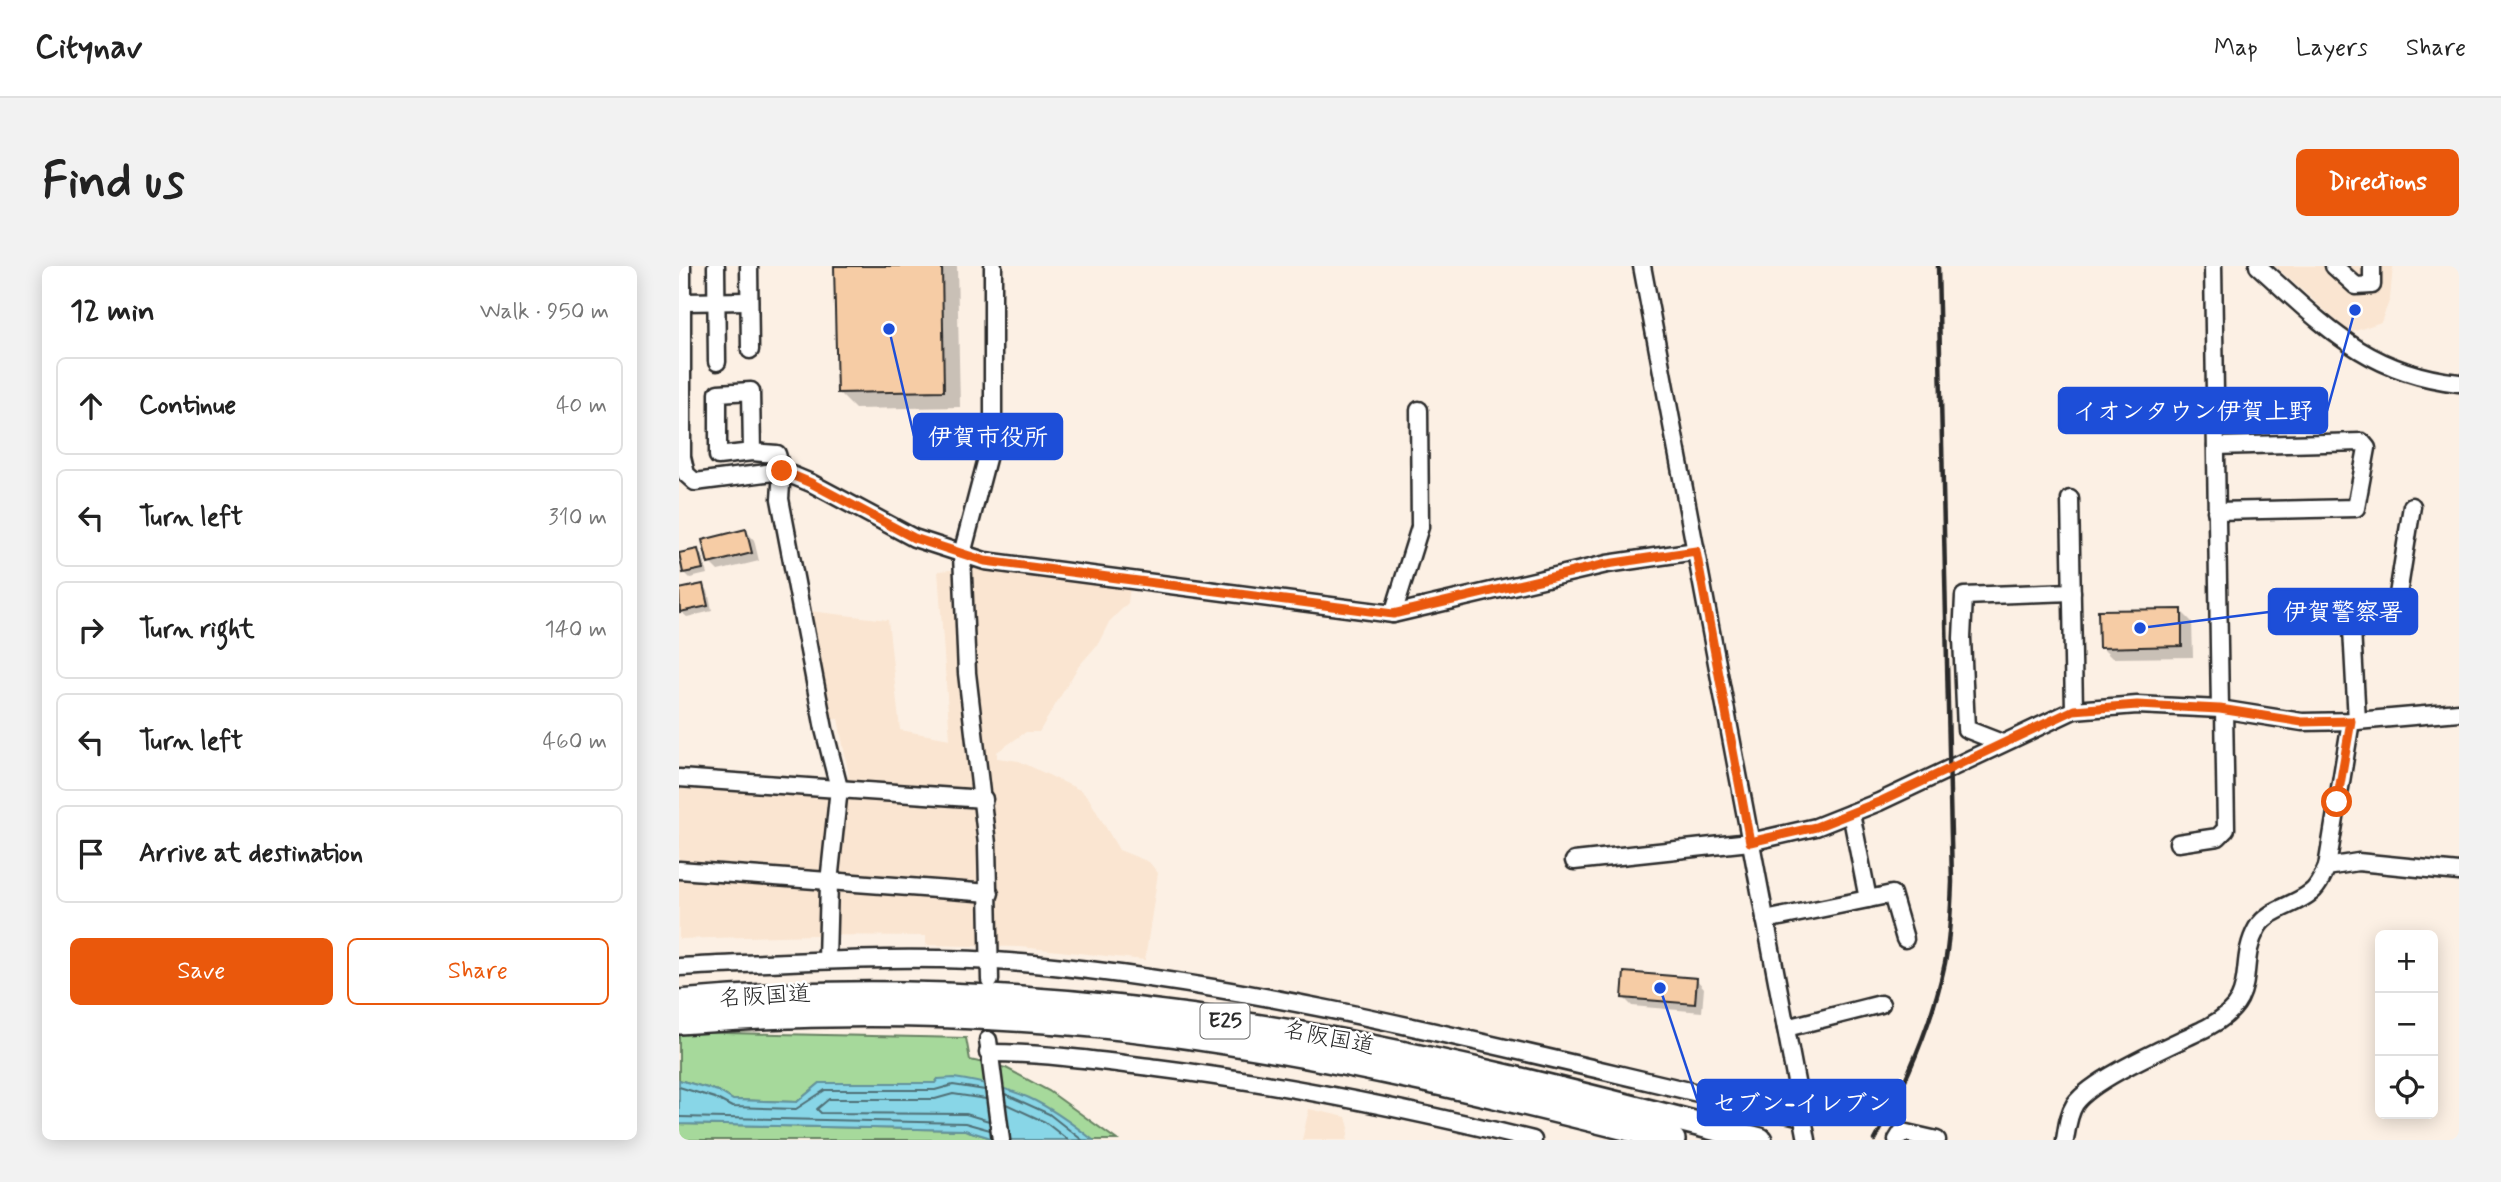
<!DOCTYPE html>
<meta charset="utf-8">
<style>
:root{--surface:#fff;--page:#f2f2f2;--text:#222;--muted:#767676;--line:#e0e0e0;--accent:#ea580c}
body{margin:0;font-family:Mynerve,"Klee One",sans-serif;background:var(--page);color:var(--text)}
.controls{position:absolute;right:21px;bottom:21px;display:grid;overflow:hidden;border-radius:10px;box-shadow:0 4px 18px #0003}
.controls button{width:63px;height:63px;display:grid;place-items:center;padding:0;border:0;border-bottom:2px solid var(--line);background:var(--surface);color:var(--text);font:35px sans-serif}
.stop{position:absolute;width:21px;height:21px;margin:-16px;border:5px solid #ea580c;border-radius:50%;background:#fff}
.stop.end{background:#ea580c;border-color:#fff;box-shadow:0 2px 7px #0008}
.list{margin:0;padding:0;list-style:none}
h2{display:flex;justify-content:space-between;align-items:center;height:91px;margin:0;padding:0 28px;font-size:30px}
h2 small{font-size:23px;font-weight:400;color:var(--muted)}
.list li{display:grid;grid-template-columns:46px 1fr auto;gap:21px;align-items:center;box-sizing:border-box;height:98px;margin:0 14px 14px;padding:0 14px;border:2px solid var(--line);border-radius:10px}
.list b{display:block;font-size:26px;white-space:nowrap}
.list em{font-size:23px;font-style:normal;color:var(--muted)}
.actions{display:flex;gap:14px;padding:21px 28px}
.actions a{flex:1;padding:16px 0;border:2px solid var(--accent);border-radius:10px;text-align:center;font-size:24px;color:var(--accent)}
.actions .main{background:var(--accent);color:#fff}
.icon{flex:none;width:38px;height:38px;fill:none;stroke:currentColor;stroke-width:2;stroke-linecap:round;stroke-linejoin:round}
.map{position:relative;flex:none;width:1780px;height:874px;overflow:hidden;border-radius:10px}
header{display:flex;align-items:center;gap:42px;box-sizing:border-box;height:98px;padding:0 35px;background:var(--surface);border-bottom:2px solid var(--line)}
header strong{font-size:33px}
nav{display:flex;gap:38px;margin-inline-start:auto;font-size:24px}
.intro{display:flex;align-items:center;justify-content:space-between;box-sizing:border-box;height:168px;padding:0 42px}
h1{margin:0;font-size:49px}
.button{padding:18px 32px;border-radius:10px;background:var(--accent);color:#fff;font-size:24px;font-weight:700}
main{display:flex;gap:42px;padding:0 42px}
aside{flex:1;background:var(--surface);border-radius:10px;box-shadow:0 4px 18px #0003}
.map>svg:first-child{display:block}
.built{fill:#fae5d1}
.green{fill:#a6d99b;stroke:#688263;stroke-width:2}
.water{fill:#88d6e7;stroke:#63929c;stroke-width:2}
.shadow{fill:#0003}
.lines{fill:none;stroke-linecap:round;stroke-linejoin:round}
.shore{stroke:#506f76;stroke-width:2}
.building{fill:#f6cca5;stroke:#2b2b2b;stroke-width:2}
.minor-casing{stroke:#2b2b2b;stroke-width:21}
.highway-casing{stroke:#2b2b2b;stroke-width:28}
.minor{stroke:#fff;stroke-width:16}
.highway{stroke:#fff;stroke-width:23}
.rail{stroke:#2b2b2b;stroke-width:4.5}
.route{stroke:#ea580c;stroke-width:9}
.labels{text-anchor:middle;dominant-baseline:central;stroke-width:5;stroke-linejoin:round;paint-order:stroke}
.shield{fill:#fff;stroke:#6b6b6b;stroke-width:2}
.shield-label{font-size:21px;font-weight:bold;fill:#2b2b2b}
.street-label{font-size:23px;fill:#2b2b2b;stroke:#fff}
.leader{fill:none;stroke:#1d4ed8;stroke-width:2.5}
.callout-dot{fill:#1d4ed8;stroke:#fff;stroke-width:2.5}
.callout{fill:#1d4ed8;stroke:#1d4ed8;stroke-width:2.5}
.callout-label{font-size:24px;text-anchor:middle;font-weight:bold;fill:#fff}
</style>
<header>
<strong>Citynav</strong>
<nav><a>Map</a><a>Layers</a><a>Share</a></nav>
</header>
<div class="intro"><h1>Find us</h1><a class="button">Directions</a></div>
<main>
<aside>
<h2>12 min<small>Walk · 950 m</small></h2>
<ul class="list">
<li><svg class="icon" aria-label="ahead" viewBox="0 0 24 24"><path d="M12 20V5M6 11l6-6 6 6"/></svg><div><b>Continue</b></div><em>40 m</em></li>
<li><svg class="icon" aria-label="left" viewBox="0 0 24 24"><path d="M17 20v-9H6M10 6l-5 5 5 5"/></svg><div><b>Turn left</b></div><em>310 m</em></li>
<li><svg class="icon" aria-label="right" viewBox="0 0 24 24"><path d="M7 20v-9h11M14 6l5 5-5 5"/></svg><div><b>Turn right</b></div><em>140 m</em></li>
<li><svg class="icon" aria-label="left" viewBox="0 0 24 24"><path d="M17 20v-9H6M10 6l-5 5 5 5"/></svg><div><b>Turn left</b></div><em>460 m</em></li>
<li><svg class="icon" aria-label="arrive" viewBox="0 0 24 24"><path d="M6 21V4h12l-3 4 3 4H6"/></svg><div><b>Arrive at destination</b></div></li>
</ul>
<div class="actions"><a class="main">Save</a><a>Share</a></div>
</aside>
<div class="map">
<svg width="1780" height="874" viewBox="0 0 1780 874">
<rect width="100%" height="100%" fill="#fcf0e4"/>
<filter id="ink" filterUnits="userSpaceOnUse"><feTurbulence type="fractalNoise" baseFrequency=".0143" numOctaves="2"/><feDisplacementMap in="SourceGraphic" scale="14" xChannelSelector="R" yChannelSelector="G"/><feConvolveMatrix kernelMatrix="1 2 1 2 8 2 1 2 1" color-interpolation-filters="sRGB"/></filter>
<g filter="url(#ink)">
<g class="built">
<path d="M1596 0H1714L1711 33 1702 56 1671 67Z"/>
<path d="M308 301 451 320 449 337 430 356 419 378 399 401 360 466H347L318 486V492L340 495 401 524 409 531 440 584 470 596 479 607 466 694 342 681 247 679V670L135 669 0 673V519L141 528 170 510 159 453 150 454 130 345 209 354 221 464 271 473 259 305Z"/>
<path d="M630 843 667 851 670 862 668 874H623Z"/>
</g>
<g class="green">
<path d="M0 766 287 772 291 794 327 802 370 825 438 874H413L259 813 256 817H141L118 836 54 834 39 825 0 814Z"/>
<path d="M0 858 286 864 319 874H0Z"/>
</g>
<path class="water" d="M275 812C339 822 364 834 414 874H319L286 864 0 858V814L39 825 54 834 118 836 141 817H256L259 813Z"/>
<g class="shadow">
<path d="M157 0H278L281 141 176 143 159 126Z"/>
<path d="M67 265 75 274 80 295 39 305 31 297Z"/>
<path d="M18 285 23 290 28 308 11 312 6 307Z"/>
<path d="M24 320 29 325 33 345 8 351 2 346 0 325Z"/>
<path d="M1502 345 1513 356 1514 391 1433 392 1422 381Z"/>
<path d="M1017 713 1025 722 1023 746 953 740 945 732Z"/>
</g>
<g class="lines">
<g class="shore">
<path d="M0 821 36 832 53 841 117 843 146 824H256L274 819 306 824"/>
<path d="M326 828 370 848 403 874"/>
<path d="M307 833 274 828 256 833H150L138 843 142 847 287 848 310 855"/>
<path d="M327 838 366 856 389 874"/>
<path d="M0 851 286 857 311 864"/>
</g>
</g>
<g class="building">
<path d="M155 0H263L265 125 158 127Z"/>
<path d="M67 263 73 287 29 298 23 274Z"/>
<path d="M19 283 24 303 4 307 0 287Z"/>
<path d="M24 318 29 340 1 346 0 323Z"/>
<path d="M1503 343V380L1420 382 1419 344Z"/>
<path d="M945 706 1018 712 1016 738 943 732Z"/>
</g>
<g class="lines">
<g class="minor-casing">
<g id="minor">
<path d="M3 0V191L7 208 16 216 103 205 132 217 235 272 306 295 714 348 928 298 1017 285"/>
<path d="M37 0 38 96"/>
<path d="M70 0 71 84"/>
<path d="M963 0 1128 874"/>
<path d="M1534 0 1541 443"/>
<path d="M1579 0C1645 59 1687 107 1780 117"/>
<path d="M1655 0 1677 20 1693 19V0"/>
<path d="M4 36 70 35"/>
<path d="M1537 180 1683 176 1688 182 1677 242 1537 245"/>
<path d="M73 186 72 125 39 127V190L73 186 98 188 103 205 101 233 145 463 160 522 150 616 148 694"/>
<path d="M1391 233 1395 444"/>
<path d="M714 348 741 261 740 144"/>
<path d="M1678 455 1673 363 1678 354H1715L1733 240"/>
<path d="M1323 477 1287 463 1283 372 1285 330 1393 326"/>
<path d="M0 512 305 533"/>
<path d="M1172 547 1189 633 1213 628 1226 673"/>
<path d="M1499 577 1539 571 1547 563 1545 444"/>
<path d="M895 595 1071 576 1137 561 1200 536 1395 444 1458 439 1541 443 1623 456 1678 455 1780 446"/>
<path d="M1648 601 1672 455"/>
<path d="M0 604 311 627"/>
<path d="M1086 654 1189 633"/>
<path d="M0 701C117 696 237 687 355 698 615 723 868 794 1123 851"/>
<path d="M311 714 308 578 288 407 283 288 311 181 314 152V0"/>
<path d="M1107 762 1202 738"/>
<path d="M309 774 322 874"/>
<path d="M309 787C366 787 422 795 478 802 605 818 730 843 854 874"/>
<path d="M1218 874 1223 866 1258 874"/>
<path d="M1386 874C1388 862 1389 849 1396 838 1415 811 1498 777 1529 761 1584 732 1556 701 1578 662 1589 643 1615 640 1631 627 1639 622 1644 609 1648 601L1679 596 1780 606"/>
</g>
</g>
<g class="highway-casing">
<g id="highway">
<path d="M0 736C192 719 387 729 576 760 746 787 914 831 1081 874"/>
<path d="M0 756C163 743 330 747 492 768 662 791 828 832 994 874"/>
</g>
</g>
<use href="#minor" class="minor"/>
<use href="#highway" class="highway"/>
<path class="rail" d="M1196 874C1226 819 1253 759 1266 697 1271 671 1272 643 1273 616L1259 0"/>
</g>
</g>
<g class="lines" filter="url(#ink)">
<path class="route" d="M103 205 132 217 235 272 306 295 714 348 928 298 1017 285 1071 576 1137 561 1200 536 1395 444 1458 439 1541 443 1623 456 1672 455 1658 536"/>
</g>
<g class="labels">
<rect class="shield" x="521.5" y="737.5" width="49" height="35" rx="5"/>
<g class="shield-label">
<text x="546" y="755">E25</text>
</g>
<g class="street-label">
<text transform="translate(86 731) rotate(-3)">名阪国道</text>
<text transform="translate(650 773) rotate(11)">名阪国道</text>
</g>
</g>
<path class="leader" d="M1676 44L1648 145M210 63L235 170M1461 362L1590 346M981 722L1019 836"/>
<g class="callout-dot">
<circle cx="1676" cy="44" r="7"/>
<circle cx="210" cy="63" r="7"/>
<circle cx="1461" cy="362" r="7"/>
<circle cx="981" cy="722" r="7"/>
</g>
<g class="callout">
<rect x="1380" y="122" width="268" height="45" rx="7"/>
<rect x="235" y="148" width="148" height="45" rx="7"/>
<rect x="1590" y="323" width="148" height="45" rx="7"/>
<rect x="1019" y="814" width="207" height="45" rx="7"/>
</g>
<g class="callout-label">
<text x="1514" y="153">イオンタウン伊賀上野</text>
<text x="309" y="179">伊賀市役所</text>
<text x="1664" y="354">伊賀警察署</text>
<text x="1123" y="845">セブン-イレブン</text>
</g>
</svg>
<div class="controls">
<button>+</button>
<button>−</button>
<button><svg class="icon" aria-label="locate" viewBox="0 0 24 24"><circle cx="12" cy="12" r="6"/><path d="M12 2v4M12 18v4M2 12h4M18 12h4"/></svg></button>
</div>
<div class="stop" style="left:1658px;top:536px"></div>
<div class="stop end" style="left:103px;top:205px"></div>
</div>
</main>
